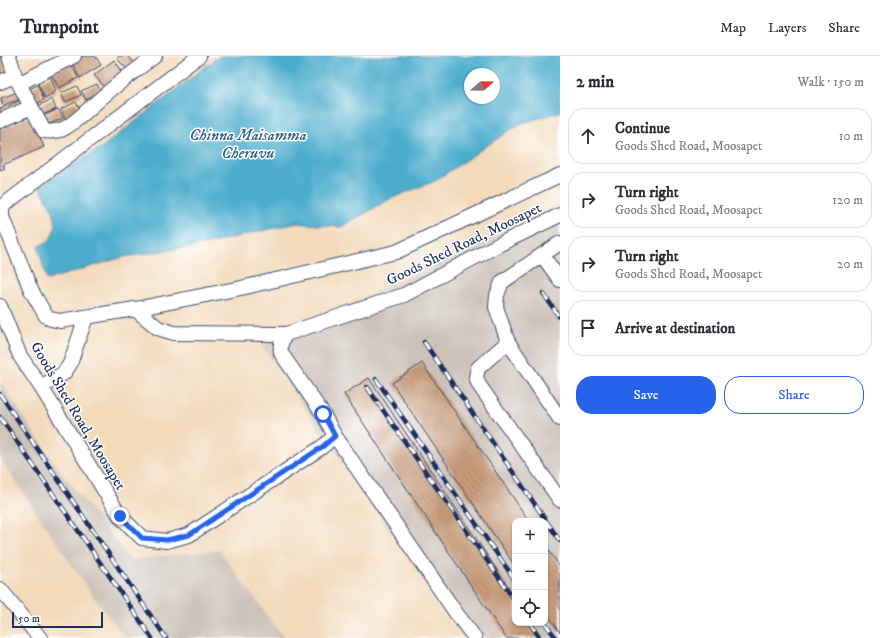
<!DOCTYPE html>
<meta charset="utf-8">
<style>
:root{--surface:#fff;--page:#f7f7f7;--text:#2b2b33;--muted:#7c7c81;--line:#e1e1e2;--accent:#2563eb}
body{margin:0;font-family:"IM FELL DW Pica",serif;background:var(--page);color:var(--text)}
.controls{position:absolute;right:12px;bottom:12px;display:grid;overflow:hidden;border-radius:8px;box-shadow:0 1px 3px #0004}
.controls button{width:36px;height:36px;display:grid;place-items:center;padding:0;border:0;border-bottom:1px solid var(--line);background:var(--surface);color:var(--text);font:20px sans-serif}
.compass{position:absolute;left:464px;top:12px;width:36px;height:36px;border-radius:50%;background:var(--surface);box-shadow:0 1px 3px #0004;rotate:70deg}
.scale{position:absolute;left:12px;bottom:10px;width:91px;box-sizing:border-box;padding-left:4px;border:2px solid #1b2f5e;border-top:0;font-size:11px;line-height:14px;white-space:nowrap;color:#1b2f5e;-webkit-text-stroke:3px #fff;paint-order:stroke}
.stop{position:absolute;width:12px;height:12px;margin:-9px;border:3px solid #2563eb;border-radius:50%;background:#fff}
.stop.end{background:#2563eb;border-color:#fff;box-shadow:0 1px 4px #0008}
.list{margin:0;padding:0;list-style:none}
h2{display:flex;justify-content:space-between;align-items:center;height:52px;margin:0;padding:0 16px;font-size:17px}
h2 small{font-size:13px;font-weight:400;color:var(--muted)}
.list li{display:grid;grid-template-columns:26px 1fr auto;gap:12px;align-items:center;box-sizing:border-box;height:56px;margin:0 8px 8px;padding:0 8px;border:1px solid var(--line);border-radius:16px}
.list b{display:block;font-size:15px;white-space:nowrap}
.list p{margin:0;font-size:13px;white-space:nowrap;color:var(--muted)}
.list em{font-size:13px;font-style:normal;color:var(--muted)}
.actions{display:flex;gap:8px;padding:12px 16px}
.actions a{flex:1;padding:9px 0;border:1px solid var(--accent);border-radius:16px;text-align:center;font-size:14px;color:var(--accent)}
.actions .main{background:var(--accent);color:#fff}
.icon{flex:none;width:22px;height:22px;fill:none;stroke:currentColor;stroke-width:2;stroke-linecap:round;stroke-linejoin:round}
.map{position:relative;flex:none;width:560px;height:582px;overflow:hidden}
header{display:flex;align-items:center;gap:24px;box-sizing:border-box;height:56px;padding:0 20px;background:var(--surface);border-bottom:1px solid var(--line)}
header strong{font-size:19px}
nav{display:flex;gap:22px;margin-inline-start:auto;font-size:14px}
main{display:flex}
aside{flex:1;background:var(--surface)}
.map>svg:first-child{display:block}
.industrial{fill:#ccc2b9;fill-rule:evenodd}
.water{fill:#4eadcd;stroke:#346e96;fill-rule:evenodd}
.building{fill:url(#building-back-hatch)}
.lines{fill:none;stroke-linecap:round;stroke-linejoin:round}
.minor-casing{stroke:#3b496c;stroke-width:16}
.minor{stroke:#fff;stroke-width:14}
.rail-casing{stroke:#1b2f5e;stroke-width:4.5}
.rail{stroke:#fff;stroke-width:3;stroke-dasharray:9;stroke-linecap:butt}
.route{stroke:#2563eb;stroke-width:5}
.labels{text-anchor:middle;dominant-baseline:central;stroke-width:3;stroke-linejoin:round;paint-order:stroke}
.street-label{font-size:15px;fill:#1b2f5e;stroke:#fff}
.water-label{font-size:16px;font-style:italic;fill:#2f618a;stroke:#fff}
</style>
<header>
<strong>Turnpoint</strong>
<nav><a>Map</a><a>Layers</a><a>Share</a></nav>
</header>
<main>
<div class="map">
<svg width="560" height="582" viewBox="0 0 560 582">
<defs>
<pattern id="building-back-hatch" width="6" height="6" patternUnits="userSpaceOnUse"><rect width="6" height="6" fill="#c89b79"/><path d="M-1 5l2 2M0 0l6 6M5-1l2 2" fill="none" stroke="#a27f66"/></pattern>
</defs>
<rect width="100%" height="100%" fill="#fff"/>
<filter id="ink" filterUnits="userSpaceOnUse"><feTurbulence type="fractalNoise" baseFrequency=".025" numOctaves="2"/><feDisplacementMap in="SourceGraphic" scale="8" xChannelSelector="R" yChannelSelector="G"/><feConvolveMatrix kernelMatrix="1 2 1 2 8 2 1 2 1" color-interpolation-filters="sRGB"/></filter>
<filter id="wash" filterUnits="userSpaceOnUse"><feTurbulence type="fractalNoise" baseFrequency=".012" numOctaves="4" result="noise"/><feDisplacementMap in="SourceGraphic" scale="16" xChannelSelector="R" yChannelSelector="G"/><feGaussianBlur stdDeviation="0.9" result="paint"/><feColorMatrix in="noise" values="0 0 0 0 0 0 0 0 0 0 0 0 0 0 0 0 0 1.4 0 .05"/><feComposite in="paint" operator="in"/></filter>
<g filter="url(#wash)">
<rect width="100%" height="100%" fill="#f3dabb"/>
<g class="industrial">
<path d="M560 149V582H464L262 290ZM515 465H545V567H515Z"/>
<path d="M0 326 58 412 131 504 219 494 284 582H125L90 536 0 403Z"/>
</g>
<path class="water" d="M219 0H560V56L519 68 435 125 392 142 341 171 296 167 203 189 123 201 47 224 38 191 50 184 56 170 53 155 39 130 105 89ZM470 18H494V42H470Z"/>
<g id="blocks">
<g class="building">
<path d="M0 0H5L11 18 0 22Z"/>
<path d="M84 0H95L101 9 80 22 72 7Z"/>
<path d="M119 0H128L135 8 128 14 117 3Z"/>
<path d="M114 4 124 18 105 32 94 19Z"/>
<path d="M70 7 78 22 59 32 51 18Z"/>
<path d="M50 20 56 35 45 42 38 28Z"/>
<path d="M97 28 101 37 86 44 81 35Z"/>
<path d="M38 29 44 44 33 49 27 34Z"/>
<path d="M77 30 81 39 65 46 61 37Z"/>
<path d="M21 35 24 42 3 49 1 42Z"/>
<path d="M24 43 28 50 0 62V53Z"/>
<path d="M52 43 56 53 40 60 36 51Z"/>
<path d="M76 46 81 56 65 63 61 53Z"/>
<path d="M58 53 63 62 47 69 43 60Z"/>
<path d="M31 60 44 91 3 109 5 112 0 114V73Z"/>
<path d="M422 307 529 465H515V510L392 327Z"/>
<path d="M369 322 515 541V567H532L542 582H506L344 338Z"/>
<path d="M545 489 560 511V577L545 554Z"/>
</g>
</g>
</g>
<g filter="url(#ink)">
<use href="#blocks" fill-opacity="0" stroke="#3b496c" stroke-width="1"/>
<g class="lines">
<g class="minor-casing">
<g id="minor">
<path d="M9 0 15 20 44 75C52 76 58 76 65 72 80 63 92 49 106 38 121 25 138 13 155 0"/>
<path d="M199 0 5 148 2 152V161L31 234 46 260 51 263 60 265 135 253 241 232 396 196 560 119"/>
<path d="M0 26 15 20"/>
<path d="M20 27 74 0"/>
<path d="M0 65 31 51"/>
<path d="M560 187 502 226 497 239 496 251 508 286 560 363"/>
<path d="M542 199 560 224"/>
<path d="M0 250 20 300 41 331 120 460 142 482 167 485 189 479 322 391 335 380 323 358 281 297C280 289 281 285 286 278L404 239 500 188 560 159"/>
<path d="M135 253 158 272 174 277 286 278"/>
<path d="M508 286 478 312 476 321 479 329 560 444"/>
<path d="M41 331 64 317 70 308 86 261"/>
<path d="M335 380 456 557 475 582"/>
<path d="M0 533 40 582"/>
</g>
</g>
<use href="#minor" class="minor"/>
<g class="rail-casing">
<g id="rail">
<path d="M543 237 560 262"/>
<path d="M424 286 560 485"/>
<path d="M376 323 515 524"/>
<path d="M367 331 515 545"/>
<path d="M0 338 166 582"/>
<path d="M0 361 152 582"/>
<path d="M530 567 540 582"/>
<path d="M545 567 556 582"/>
</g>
</g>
<use href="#rail" class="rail"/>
</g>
</g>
<g class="lines" filter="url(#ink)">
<path class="route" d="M120 460 142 482 167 484 189 479 322 391 335 380 323 358"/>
</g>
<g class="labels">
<g class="street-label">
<text transform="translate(464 188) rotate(-26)">Goods Shed Road, Moosapet</text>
<text transform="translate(78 360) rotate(59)">Goods Shed Road, Moosapet</text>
</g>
<g class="water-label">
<text x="248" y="79">Chinna Maisamma<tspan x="248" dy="18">Cheruvu</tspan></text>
</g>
</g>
</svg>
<div class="controls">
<button>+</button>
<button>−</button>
<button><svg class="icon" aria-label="locate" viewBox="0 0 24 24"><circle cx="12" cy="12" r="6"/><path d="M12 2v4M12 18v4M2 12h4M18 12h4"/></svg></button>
</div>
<svg class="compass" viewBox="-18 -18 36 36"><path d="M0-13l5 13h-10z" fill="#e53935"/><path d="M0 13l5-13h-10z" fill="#7c7c81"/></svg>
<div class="scale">50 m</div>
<div class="stop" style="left:323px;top:358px"></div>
<div class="stop end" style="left:120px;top:460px"></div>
</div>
<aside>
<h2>2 min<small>Walk · 150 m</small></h2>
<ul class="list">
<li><svg class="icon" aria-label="ahead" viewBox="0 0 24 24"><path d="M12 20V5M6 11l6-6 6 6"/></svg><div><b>Continue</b><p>Goods Shed Road, Moosapet</p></div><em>10 m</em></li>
<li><svg class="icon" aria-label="right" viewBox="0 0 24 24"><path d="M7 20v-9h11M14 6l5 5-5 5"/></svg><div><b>Turn right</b><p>Goods Shed Road, Moosapet</p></div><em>120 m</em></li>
<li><svg class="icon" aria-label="right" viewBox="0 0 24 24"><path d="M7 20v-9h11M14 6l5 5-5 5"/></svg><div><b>Turn right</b><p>Goods Shed Road, Moosapet</p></div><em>20 m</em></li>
<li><svg class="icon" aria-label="arrive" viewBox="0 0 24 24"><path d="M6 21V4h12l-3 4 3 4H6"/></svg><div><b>Arrive at destination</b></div></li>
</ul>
<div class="actions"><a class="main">Save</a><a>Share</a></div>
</aside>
</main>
